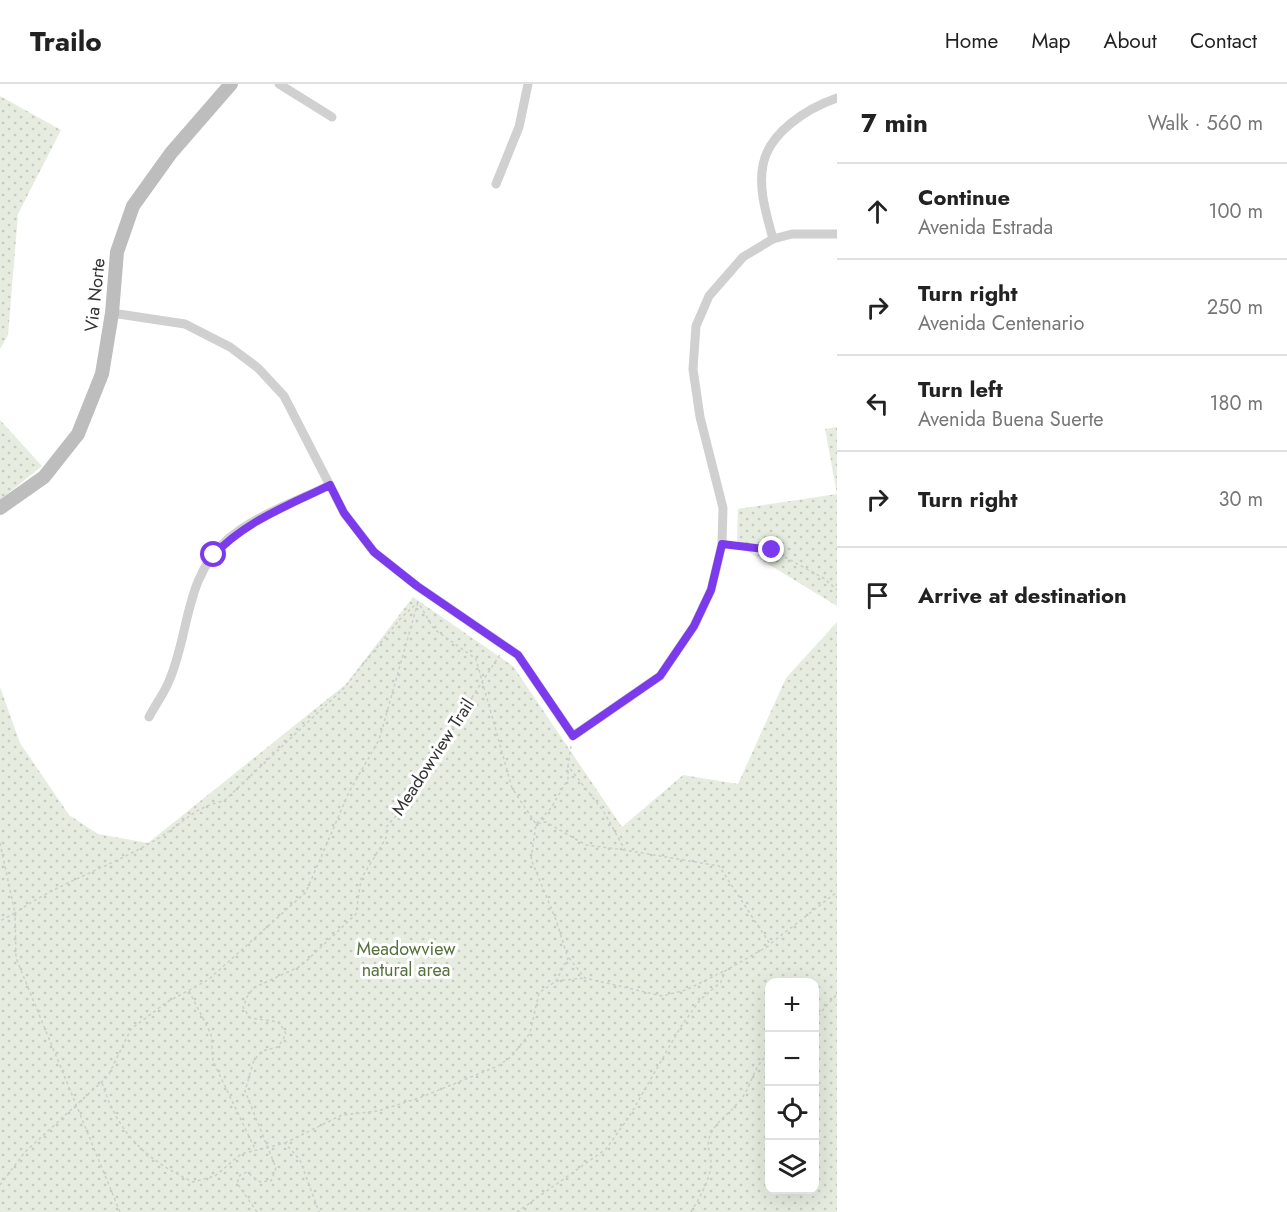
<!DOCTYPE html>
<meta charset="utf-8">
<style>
:root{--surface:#fff;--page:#f6f6f6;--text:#222;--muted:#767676;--line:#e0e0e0}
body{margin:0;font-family:Jost,sans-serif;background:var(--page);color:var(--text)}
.controls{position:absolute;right:18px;bottom:18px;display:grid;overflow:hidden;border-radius:12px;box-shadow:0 6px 24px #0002}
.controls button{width:54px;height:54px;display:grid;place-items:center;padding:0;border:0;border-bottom:2px solid var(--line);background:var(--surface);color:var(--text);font:30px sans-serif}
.stop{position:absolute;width:18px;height:18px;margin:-14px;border:4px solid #7c3aed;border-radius:50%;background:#fff}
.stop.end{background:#7c3aed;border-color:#fff;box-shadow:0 2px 6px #0008}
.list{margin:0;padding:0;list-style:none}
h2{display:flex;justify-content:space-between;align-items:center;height:78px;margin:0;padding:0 24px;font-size:26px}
h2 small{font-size:20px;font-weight:400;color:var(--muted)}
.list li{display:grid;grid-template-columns:39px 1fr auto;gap:18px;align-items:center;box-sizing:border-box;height:96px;padding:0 24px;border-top:2px solid var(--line)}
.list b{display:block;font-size:22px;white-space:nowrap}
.list p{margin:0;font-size:20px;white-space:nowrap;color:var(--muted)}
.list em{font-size:20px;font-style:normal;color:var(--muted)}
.icon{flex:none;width:33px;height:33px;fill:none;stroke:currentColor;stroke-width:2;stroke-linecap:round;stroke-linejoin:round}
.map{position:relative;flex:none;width:837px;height:1128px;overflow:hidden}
header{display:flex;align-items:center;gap:36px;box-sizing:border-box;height:84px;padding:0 30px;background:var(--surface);border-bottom:2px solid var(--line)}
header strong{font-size:28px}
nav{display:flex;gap:33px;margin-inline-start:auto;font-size:21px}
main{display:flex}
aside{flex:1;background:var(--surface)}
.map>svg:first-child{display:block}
.green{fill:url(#green-dots);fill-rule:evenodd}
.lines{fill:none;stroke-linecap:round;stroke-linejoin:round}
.path{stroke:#cdcdcd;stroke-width:1.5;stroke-dasharray:3 3;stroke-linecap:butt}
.street{stroke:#d0d0d0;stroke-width:9}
.secondary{stroke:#bdbdbd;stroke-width:14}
.route{stroke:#7c3aed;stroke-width:8}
.labels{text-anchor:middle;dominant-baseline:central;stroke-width:6;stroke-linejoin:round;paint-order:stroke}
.street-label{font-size:18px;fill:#333;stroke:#fff}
.park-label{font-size:18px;fill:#56703f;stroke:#fff}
</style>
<header>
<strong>Trailo</strong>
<nav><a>Home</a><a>Map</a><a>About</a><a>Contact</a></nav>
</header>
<main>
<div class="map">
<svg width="837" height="1128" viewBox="0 0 837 1128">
<defs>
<pattern id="green-dots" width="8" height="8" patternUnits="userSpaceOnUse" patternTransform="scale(1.5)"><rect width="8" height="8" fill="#e6ecdf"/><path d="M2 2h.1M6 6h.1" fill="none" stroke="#c6cbc0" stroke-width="1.8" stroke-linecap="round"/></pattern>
</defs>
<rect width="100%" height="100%" fill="#fff"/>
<g class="green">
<path d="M0 12 61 46 18 130 8 251 0 265Z"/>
<path d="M0 336 42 382 0 416Z"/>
<path d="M837 343V410L825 345Z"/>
<path d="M837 410V522L737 461 738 425Z"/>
<path d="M413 513 513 582 622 743 683 691 738 700 786 594 837 538V1128H0V603L20 659 69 731 98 750 148 759 346 600ZM770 898H814V1106H770Z"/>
</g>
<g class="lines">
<g class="path">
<path d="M733 462 772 466 825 495 837 506"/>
<path d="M571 662 568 682 604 728 625 766 719 782 770 860 837 808"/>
<path d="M0 759 15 829 0 837"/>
<path d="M569 874 585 894 662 912 686 906 724 887"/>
<path d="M556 897 584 894"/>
<path d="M189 907 211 950 213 977 255 1065"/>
<path d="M814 936 837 910"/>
<path d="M102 999C119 1051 145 1075 193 1098L215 1092 241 1070 285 1059 300 1076 319 1128"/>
<path d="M285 1059 342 1031 378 1027 419 1014 498 982 512 972 530 949 539 909 556 897 568 874 556 836 531 775 536 740 551 724 568 695V682"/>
<path d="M0 1101 25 1068 108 992 131 945 167 918 208 896 306 808 349 708 379 656 418 518"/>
<path d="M120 1128 16 874 15 829C59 798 111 783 157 755 183 740 193 723 224 717L344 604 400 535 418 518 434 545 476 575 512 704 536 740 546 738 586 761 625 766"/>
<path d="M257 1128 237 1099 240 1091 247 1088 260 1098 271 1097 276 1084 245 1007 254 976 262 967 278 963 286 950 279 938 250 934 243 923 248 911 255 903 301 882 356 830 361 795 386 754 387 742 406 721 438 660 450 647 501 569"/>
<path d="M517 1128 606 1065 629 1033 680 944 700 916 721 898 725 887 770 861"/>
<path d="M691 1128C700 1113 711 1095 711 1077 710 1070 707 1061 709 1054 715 1037 731 1029 741 1015 753 1000 753 981 770 969"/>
</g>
<g class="street">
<path d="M279 0 332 33"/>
<path d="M496 100 519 43 528 0"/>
<path d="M773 155C767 132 758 106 763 81 769 48 808 24 837 14"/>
<path d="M112 229 185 240 230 263 258 284 284 312 344 429 374 468 417 502 518 571 573 652 660 592 694 542 711 506 722 460 723 424 700 333 693 285 696 242 709 212 743 173 773 155 792 150H837"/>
<path d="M149 633C155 621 164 610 169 597 190 549 184 493 228 455 256 431 297 417 330 401"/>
</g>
<path class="secondary" d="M0 424 44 393 78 350 102 290 112 229 117 168 133 122 171 69 231 0"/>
</g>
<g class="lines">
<path class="route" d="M214 471C245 437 290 421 330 401L344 429 374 468 417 502 518 571 573 652 660 592 694 542 711 506 722 460 772 466"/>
</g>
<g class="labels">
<g class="street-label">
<text transform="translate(95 211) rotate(-84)">Via Norte</text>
<text transform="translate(433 673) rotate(-57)">Meadowview Trail</text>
</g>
<g class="park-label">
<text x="406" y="865">Meadowview<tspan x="406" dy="21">natural area</tspan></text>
</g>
</g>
</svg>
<div class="controls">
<button>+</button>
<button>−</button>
<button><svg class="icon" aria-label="locate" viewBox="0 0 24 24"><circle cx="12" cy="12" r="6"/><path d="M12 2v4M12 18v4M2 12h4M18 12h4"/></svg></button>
<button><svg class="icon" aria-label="layers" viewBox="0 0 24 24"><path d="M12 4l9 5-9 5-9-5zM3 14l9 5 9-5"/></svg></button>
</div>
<div class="stop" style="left:214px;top:471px"></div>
<div class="stop end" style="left:772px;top:466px"></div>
</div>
<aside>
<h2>7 min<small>Walk · 560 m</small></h2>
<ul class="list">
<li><svg class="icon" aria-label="ahead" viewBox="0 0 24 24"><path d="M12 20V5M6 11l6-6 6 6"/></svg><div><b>Continue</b><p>Avenida Estrada</p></div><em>100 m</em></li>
<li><svg class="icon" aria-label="right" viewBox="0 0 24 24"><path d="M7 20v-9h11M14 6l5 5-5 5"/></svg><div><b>Turn right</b><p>Avenida Centenario</p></div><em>250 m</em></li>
<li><svg class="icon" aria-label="left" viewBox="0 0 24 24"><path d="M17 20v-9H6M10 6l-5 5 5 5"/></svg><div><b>Turn left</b><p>Avenida Buena Suerte</p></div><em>180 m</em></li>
<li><svg class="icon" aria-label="right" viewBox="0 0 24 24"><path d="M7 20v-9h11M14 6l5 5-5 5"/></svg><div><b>Turn right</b></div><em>30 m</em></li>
<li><svg class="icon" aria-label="arrive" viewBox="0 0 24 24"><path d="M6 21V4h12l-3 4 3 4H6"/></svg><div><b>Arrive at destination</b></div></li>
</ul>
</aside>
</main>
